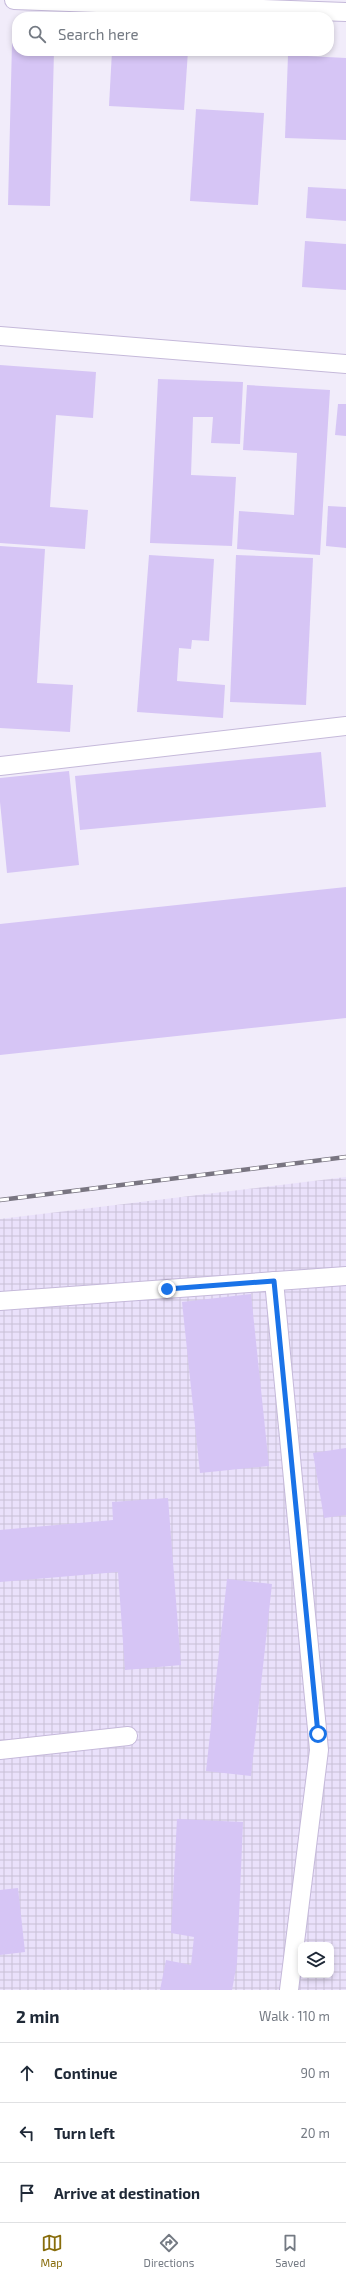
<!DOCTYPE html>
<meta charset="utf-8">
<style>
:root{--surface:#fff;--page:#f6f6f7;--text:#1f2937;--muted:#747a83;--line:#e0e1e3;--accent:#886d0c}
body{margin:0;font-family:"Exo 2",sans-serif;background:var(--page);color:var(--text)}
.controls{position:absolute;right:12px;bottom:12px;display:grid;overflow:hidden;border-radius:8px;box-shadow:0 2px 6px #0003}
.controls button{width:36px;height:36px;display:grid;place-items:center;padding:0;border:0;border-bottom:1px solid var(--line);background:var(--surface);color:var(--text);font:20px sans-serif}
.stop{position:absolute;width:12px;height:12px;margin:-9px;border:3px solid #1a73e8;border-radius:50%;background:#fff}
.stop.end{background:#1a73e8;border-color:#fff;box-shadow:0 1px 4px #0008}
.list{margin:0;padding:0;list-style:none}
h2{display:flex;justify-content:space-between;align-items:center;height:52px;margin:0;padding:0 16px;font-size:17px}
h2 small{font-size:13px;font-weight:400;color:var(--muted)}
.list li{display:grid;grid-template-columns:26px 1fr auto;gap:12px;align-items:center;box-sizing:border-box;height:60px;padding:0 16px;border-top:1px solid var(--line)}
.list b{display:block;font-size:15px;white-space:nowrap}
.list em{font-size:13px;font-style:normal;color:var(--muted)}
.icon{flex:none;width:22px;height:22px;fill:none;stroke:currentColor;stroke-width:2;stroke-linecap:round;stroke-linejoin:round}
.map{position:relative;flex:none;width:346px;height:1990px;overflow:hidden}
.search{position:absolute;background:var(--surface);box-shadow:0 2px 6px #0003;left:12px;right:12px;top:12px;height:44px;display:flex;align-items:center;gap:10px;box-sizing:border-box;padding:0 14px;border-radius:16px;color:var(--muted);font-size:15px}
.sheet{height:232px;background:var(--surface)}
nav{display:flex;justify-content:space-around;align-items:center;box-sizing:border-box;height:56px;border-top:1px solid var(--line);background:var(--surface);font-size:11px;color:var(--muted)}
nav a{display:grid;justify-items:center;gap:2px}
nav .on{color:var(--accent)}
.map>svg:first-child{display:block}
.industrial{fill:url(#industrial-grid);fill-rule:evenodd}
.building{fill:#d6c5f5}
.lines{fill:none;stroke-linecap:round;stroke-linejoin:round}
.lane-casing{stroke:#c5b9da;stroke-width:20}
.lane{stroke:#fff;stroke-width:18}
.rail-casing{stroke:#797581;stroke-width:4.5}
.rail{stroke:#fff;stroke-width:3;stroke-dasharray:9;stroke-linecap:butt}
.route{stroke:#1a73e8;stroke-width:5}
</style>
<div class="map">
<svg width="346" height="1990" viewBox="0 0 346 1990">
<defs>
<pattern id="industrial-grid" width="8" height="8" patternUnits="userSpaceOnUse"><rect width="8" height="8" fill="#eae1fb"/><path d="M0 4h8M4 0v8" fill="none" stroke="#c8c0d6"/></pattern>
</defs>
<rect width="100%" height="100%" fill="#f1ecfa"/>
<path class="industrial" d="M346 1177V1990H0V1219ZM301 1945H331V1975H301Z"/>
<g class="building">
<path d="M12 43 17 44V51H54L50 206 8 205Z"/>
<path d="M112 51H188L184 110 109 106Z"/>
<path d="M288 55 346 58V140L285 138Z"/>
<path d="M196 109 264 113 258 205 190 201Z"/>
<path d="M308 187 346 189V221L306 218Z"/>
<path d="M305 241 346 244V290L302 287Z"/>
<path d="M0 365 96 372 93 418 56 415 50 507 88 510 85 549 0 543Z"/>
<path d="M158 379 243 382 240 444 211 443 213 417H193L191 475 236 477 232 546 150 543Z"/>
<path d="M247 385 330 390 320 555 237 549 239 511 294 515 297 453 243 450Z"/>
<path d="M338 404H346V436L335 435Z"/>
<path d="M328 506 346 507V548L326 546Z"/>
<path d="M0 546 45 549 37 683 73 685 70 732 0 728Z"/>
<path d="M149 555 214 559 209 641 192 640 191 649 179 648 177 681 225 685 223 718 137 712Z"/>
<path d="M236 555 313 558 306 705 230 702Z"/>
<path d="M321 752 326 807 80 830 75 776Z"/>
<path d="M69 771 79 865 7 873 0 802V778Z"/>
<path d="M346 887V1018L0 1055V924Z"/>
<path d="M251 1294 269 1466 200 1473 182 1302Z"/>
<path d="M346 1448V1515L324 1518 313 1453Z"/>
<path d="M168 1498 181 1665 125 1670 118 1572 0 1582V1530L113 1520 112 1502Z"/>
<path d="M227 1579 272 1584 251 1776 206 1771Z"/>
<path d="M177 1819 243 1822 237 1963 232 1990H160L166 1960 191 1965 194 1937 171 1933Z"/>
<path d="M18 1888 25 1952 0 1955V1890Z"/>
</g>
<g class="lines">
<g class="lane-casing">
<g id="lane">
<path d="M14 0 346 12"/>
<path d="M0 336 346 364"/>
<path d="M0 766 346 726"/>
<path d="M274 1281 319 1750 289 1990"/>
<path d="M0 1301 346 1276"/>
<path d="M0 1750 128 1736"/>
</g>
</g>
<use href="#lane" class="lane"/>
<g class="rail-casing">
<path id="rail" d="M0 1200 346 1157"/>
</g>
<use href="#rail" class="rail"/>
</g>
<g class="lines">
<path class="route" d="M167 1289 274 1281 318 1734"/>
</g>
</svg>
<div class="controls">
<button><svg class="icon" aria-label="layers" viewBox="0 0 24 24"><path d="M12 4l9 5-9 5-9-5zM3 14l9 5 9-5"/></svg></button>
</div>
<div class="stop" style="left:318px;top:1734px"></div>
<div class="stop end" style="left:167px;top:1289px"></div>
<div class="search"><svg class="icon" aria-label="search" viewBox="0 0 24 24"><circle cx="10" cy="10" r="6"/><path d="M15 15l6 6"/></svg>Search here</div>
</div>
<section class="sheet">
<h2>2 min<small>Walk · 110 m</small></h2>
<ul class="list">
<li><svg class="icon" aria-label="ahead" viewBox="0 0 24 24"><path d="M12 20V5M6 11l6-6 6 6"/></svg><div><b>Continue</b></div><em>90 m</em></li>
<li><svg class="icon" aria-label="left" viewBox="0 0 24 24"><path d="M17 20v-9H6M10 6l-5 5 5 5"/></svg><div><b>Turn left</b></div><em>20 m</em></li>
<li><svg class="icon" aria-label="arrive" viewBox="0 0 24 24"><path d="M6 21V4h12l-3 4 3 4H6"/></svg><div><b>Arrive at destination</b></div></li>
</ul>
</section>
<nav>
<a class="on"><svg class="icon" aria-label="map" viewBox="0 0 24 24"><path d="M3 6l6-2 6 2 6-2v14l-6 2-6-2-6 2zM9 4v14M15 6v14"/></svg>Map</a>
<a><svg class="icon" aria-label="directions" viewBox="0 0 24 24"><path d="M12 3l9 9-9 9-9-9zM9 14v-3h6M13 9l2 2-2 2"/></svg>Directions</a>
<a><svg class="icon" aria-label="saved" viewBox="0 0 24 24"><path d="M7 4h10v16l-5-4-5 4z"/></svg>Saved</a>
</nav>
